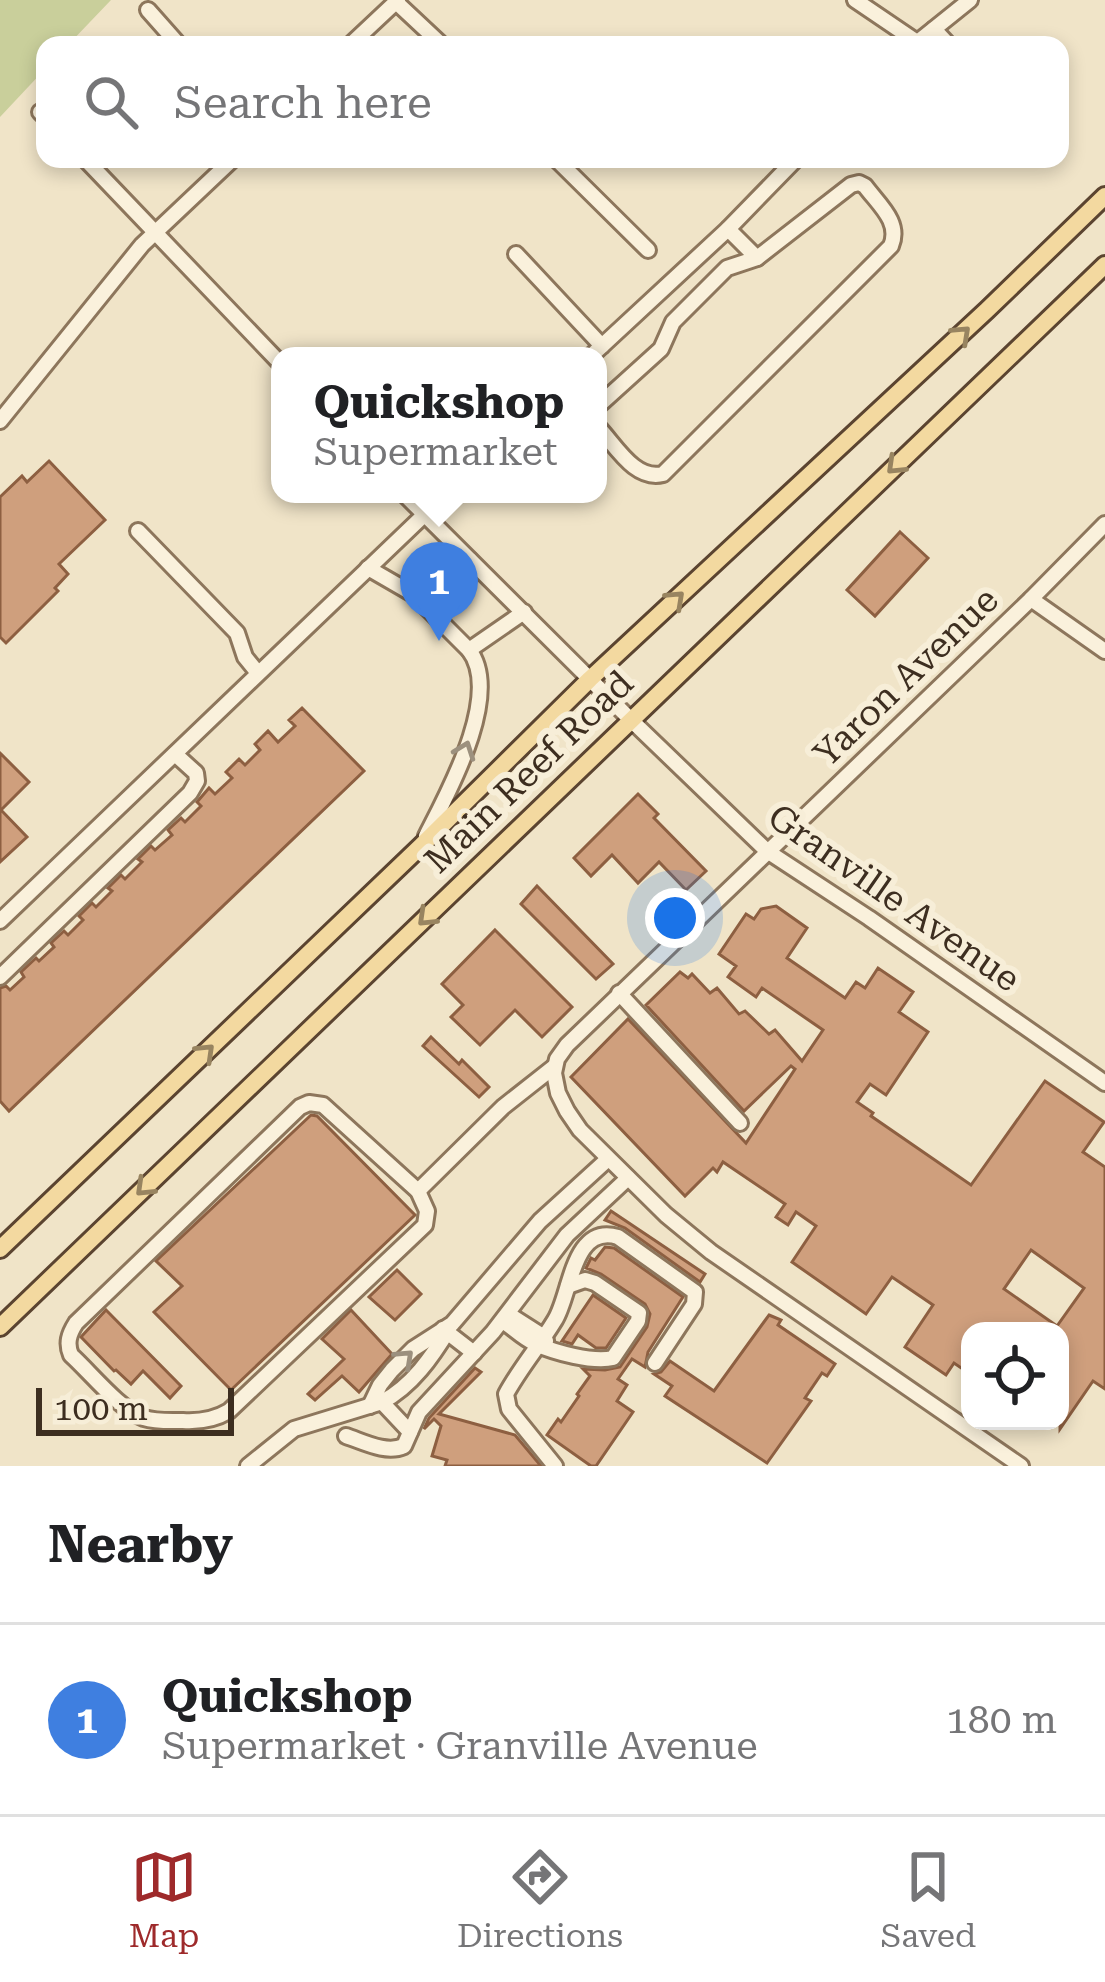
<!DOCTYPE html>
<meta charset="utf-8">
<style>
:root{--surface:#fff;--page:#f2f2f2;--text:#202124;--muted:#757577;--line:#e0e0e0;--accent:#9e2a2b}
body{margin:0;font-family:"Roboto Serif",serif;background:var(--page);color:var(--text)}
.controls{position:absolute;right:36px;bottom:36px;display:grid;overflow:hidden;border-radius:24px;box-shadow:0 6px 18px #0003}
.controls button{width:108px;height:108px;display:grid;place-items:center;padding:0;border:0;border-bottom:3px solid var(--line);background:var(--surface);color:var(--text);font:60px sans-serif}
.scale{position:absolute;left:36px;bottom:30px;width:198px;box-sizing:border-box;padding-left:12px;border:6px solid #3d2e20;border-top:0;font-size:33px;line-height:42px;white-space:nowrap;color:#3d2e20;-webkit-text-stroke:9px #f7eed8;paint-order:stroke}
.you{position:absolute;left:675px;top:918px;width:42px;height:42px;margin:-30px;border:9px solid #fff;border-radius:50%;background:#1a73e8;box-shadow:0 0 0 18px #1a73e833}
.badge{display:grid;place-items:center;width:78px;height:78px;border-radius:50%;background:var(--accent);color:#fff;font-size:39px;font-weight:700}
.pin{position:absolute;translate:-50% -99px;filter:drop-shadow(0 3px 6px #0008)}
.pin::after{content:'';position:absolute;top:63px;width:42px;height:36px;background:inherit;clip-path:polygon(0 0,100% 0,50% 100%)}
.popup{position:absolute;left:271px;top:347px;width:336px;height:156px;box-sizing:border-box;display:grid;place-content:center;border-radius:24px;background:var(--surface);filter:drop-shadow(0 3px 9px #0005);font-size:39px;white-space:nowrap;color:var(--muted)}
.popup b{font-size:45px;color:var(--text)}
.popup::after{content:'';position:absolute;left:50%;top:100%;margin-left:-24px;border:24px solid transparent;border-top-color:var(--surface)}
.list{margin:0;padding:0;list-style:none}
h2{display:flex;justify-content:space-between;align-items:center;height:156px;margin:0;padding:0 48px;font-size:51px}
h2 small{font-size:39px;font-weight:400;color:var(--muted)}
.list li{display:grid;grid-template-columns:78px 1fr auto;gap:36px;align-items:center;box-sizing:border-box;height:192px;padding:0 48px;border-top:3px solid var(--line)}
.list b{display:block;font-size:45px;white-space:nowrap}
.list p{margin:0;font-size:39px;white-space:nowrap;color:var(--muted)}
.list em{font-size:39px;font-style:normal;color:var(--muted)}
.icon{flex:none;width:66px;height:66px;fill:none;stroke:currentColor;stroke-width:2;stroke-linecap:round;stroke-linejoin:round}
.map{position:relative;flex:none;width:1105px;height:1466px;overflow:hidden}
.search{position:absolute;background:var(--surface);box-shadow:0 6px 18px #0003;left:36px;right:36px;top:36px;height:132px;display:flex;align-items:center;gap:30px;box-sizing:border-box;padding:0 42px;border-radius:24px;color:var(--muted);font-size:45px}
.sheet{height:348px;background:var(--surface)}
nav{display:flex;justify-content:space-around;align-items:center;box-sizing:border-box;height:168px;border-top:3px solid var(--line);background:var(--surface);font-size:33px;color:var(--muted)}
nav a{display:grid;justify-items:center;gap:6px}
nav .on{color:var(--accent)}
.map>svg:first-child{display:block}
.green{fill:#c9cf9b}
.building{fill:#cf9f7d;stroke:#8d5f41;stroke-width:3;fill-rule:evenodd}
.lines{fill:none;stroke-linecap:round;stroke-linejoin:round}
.minor-casing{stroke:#8d765c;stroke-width:20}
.major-casing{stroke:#5b4430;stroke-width:22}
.minor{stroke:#faf1dc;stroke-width:14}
.major{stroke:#f3d9a0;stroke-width:16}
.oneway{stroke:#988460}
.oneway2{stroke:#9c907e}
.labels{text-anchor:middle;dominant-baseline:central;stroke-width:12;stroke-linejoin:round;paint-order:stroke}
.street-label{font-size:36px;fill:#3d2e20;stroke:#f7eed8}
</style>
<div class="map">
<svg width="1105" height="1466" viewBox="0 0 1105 1466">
<rect width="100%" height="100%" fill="#f0e4c8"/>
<path class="green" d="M0 0H111L68 45H45V69L0 117Z"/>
<g class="building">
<path d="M49 461 105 520 59 564 68 574 55 588 58 591 6 643 0 637V497L22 476 27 482Z"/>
<path d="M900 532 928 558 875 616 847 590Z"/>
<path d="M302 708 364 771 9 1111 0 1101V988L6 986 10 990 24 977 21 972 36 958 39 961 54 947 51 943 64 931 68 935 83 920 79 916 92 903 96 907 112 891 108 888 121 875 125 879 142 862 138 859 151 846 155 850 172 835 168 830 181 818 185 822 201 806 197 802 209 788 215 794 232 778 226 772 239 759 245 765 260 750 255 744 268 731 278 742 295 726 289 720Z"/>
<path d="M0 753 29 782 1 810 27 837 0 862Z"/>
<path d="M638 794 658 814 654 818 706 871 686 890 659 862 638 883 612 855 591 876 574 858Z"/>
<path d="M537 886 613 964 596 979 521 904Z"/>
<path d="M776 906 807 928 787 958 845 998 856 982 865 988 878 968 913 992 899 1012 928 1032 886 1095 870 1084 857 1102 873 1113 871 1116 971 1185 1045 1081 1104 1122 1083 1152 1105 1167V1389L1093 1381 1060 1429V1331H970V1374L954 1363 946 1375 905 1347 933 1305 892 1277 866 1314 792 1262 816 1226 796 1212 788 1225 776 1217 785 1204 723 1162 717 1172 713 1168 685 1196 571 1077 628 1019 746 1143 795 1069 791 1066 744 1111 646 1005 680 972 688 978 692 974 710 993 717 988 739 1014 745 1011 769 1034 775 1030 802 1061 823 1030 762 988 756 997 728 977 736 966 719 954 746 914 754 919 761 909ZM1031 1250 1084 1288 1057 1326 1004 1289Z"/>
<path d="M495 930 572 1007 542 1037 515 1010 480 1045 451 1017 463 1005 442 984Z"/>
<path d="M431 1037 459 1064 462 1060 489 1087 479 1097 423 1046Z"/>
<path d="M311 1115 317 1116 415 1215 231 1390 154 1312 182 1286 156 1261Z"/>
<path d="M611 1211 705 1274 700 1282 625 1228 605 1220Z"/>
<path d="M605 1247 614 1248 683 1297 648 1352 645 1367 632 1359 618 1379 627 1385 617 1401 633 1412 596 1466H591L547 1435 558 1419 561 1422 579 1396 577 1394 590 1376 583 1369 605 1370 620 1367 647 1327 650 1314 645 1304 601 1274 586 1268 591 1258 595 1260Z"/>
<path d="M397 1270 421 1294 395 1320 369 1297Z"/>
<path d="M593 1295 626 1318 606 1348H596L578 1335 572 1344 562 1341Z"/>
<path d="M106 1310 181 1386 170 1398 143 1371 131 1384 116 1370 114 1371 81 1337Z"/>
<path d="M351 1310 392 1354 359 1392 342 1376 315 1400 308 1394 344 1359 322 1339Z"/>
<path d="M769 1315 781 1320 778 1325 835 1364 827 1376 822 1373 805 1398 811 1401 767 1463 665 1396 672 1386 654 1374 661 1372 670 1361 714 1391Z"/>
<path d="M475 1368 481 1372 439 1414 515 1435 541 1466H445L447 1460 432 1456 441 1426 434 1419 424 1429 429 1418Z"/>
</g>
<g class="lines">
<g class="minor-casing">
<g id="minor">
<path d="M855 0 917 42"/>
<path d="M396 2 442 45"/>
<path d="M148 10 179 45"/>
<path d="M934 29 949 45"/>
<path d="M350 45 398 0"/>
<path d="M914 45 970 0"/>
<path d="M40 112 45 117"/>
<path d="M85 159 280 363"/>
<path d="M556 159 648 250"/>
<path d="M728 229 757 258"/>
<path d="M516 254 602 346"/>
<path d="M591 356 728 229 796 159"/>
<path d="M598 406 661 349 673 322 727 268 757 258 851 185 859 183 865 186C879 205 901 222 891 246L663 474C635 481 616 446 598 427"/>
<path d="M0 421 142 245 233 159"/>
<path d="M404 494 630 719 767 851 869 918 1105 1083"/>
<path d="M138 531 237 633 245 657 258 673"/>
<path d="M368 568 413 594 469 650 524 612"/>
<path d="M1031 599 1105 651"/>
<path d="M428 608 470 560"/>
<path d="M426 836C448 793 503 694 469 650"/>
<path d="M0 921 446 494"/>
<path d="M0 977 190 793 197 781 196 773 175 754"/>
<path d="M619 993 740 1123"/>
<path d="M309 1103 323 1105 418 1191 427 1211 425 1225 229 1411C214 1420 200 1422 183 1421 170 1421 156 1422 144 1418 119 1409 91 1373 71 1355 66 1343 69 1334 76 1323L300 1107Z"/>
<path d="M418 1191 503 1107 555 1066"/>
<path d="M508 1314 544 1337 546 1341"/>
<path d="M503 1321C513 1328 524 1339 536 1344 554 1352 593 1363 613 1358L638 1321 639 1313 595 1283 585 1280 568 1286"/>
<path d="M443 1329 474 1353"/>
<path d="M378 1398 410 1432"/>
<path d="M370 1406 380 1385 392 1370 413 1349 452 1324 540 1221 608 1159"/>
<path d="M346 1436C364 1442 386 1454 404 1446L419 1412 493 1332 567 1235 628 1178"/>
<path d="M248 1466 294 1429 382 1402C412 1386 432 1357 449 1329"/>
<path d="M555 1466 509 1409 506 1394C520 1368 540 1345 555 1320 571 1295 572 1223 618 1237L695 1292 694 1304 655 1363"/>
<path d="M1021 1466 711 1252 666 1215 580 1130 567 1111 558 1093 554 1073 557 1059 567 1045 1031 599 1105 524"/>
</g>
</g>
<g class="major-casing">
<g id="major">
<path d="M0 1249 421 846 590 679 987 310 1105 196"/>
<path d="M0 1327 1105 265"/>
</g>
</g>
<use href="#minor" class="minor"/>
<use href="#major" class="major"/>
</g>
<defs><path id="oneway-chevron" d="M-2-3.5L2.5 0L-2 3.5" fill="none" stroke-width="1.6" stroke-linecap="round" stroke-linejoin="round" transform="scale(3)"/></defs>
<g class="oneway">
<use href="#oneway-chevron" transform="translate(962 334) rotate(-43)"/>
<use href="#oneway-chevron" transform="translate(895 466) rotate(136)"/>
<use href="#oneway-chevron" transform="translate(676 599) rotate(-43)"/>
<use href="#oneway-chevron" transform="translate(426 918) rotate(136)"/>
<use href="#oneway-chevron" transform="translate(206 1052) rotate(-44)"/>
<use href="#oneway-chevron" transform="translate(144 1188) rotate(136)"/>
</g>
<g class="oneway2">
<use href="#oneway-chevron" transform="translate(465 750) rotate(-70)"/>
<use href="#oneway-chevron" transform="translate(405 1358) rotate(-43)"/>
</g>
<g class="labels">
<g class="street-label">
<text transform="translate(906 677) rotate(-44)">Yaron Avenue</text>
<text transform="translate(529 772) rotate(-44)">Main Reef Road</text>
<text transform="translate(894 898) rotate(35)">Granville Avenue</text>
</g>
</g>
</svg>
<div class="controls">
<button><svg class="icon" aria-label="locate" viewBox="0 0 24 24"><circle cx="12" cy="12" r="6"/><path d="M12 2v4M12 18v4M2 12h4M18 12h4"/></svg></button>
</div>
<div class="scale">100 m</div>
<div class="you"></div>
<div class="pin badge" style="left:439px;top:641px;background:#3f7fe0">1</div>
<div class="popup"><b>Quickshop</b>Supermarket</div>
<div class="search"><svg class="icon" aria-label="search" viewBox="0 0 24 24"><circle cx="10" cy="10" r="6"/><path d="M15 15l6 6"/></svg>Search here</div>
</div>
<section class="sheet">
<h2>Nearby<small></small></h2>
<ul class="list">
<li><span class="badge" style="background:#3f7fe0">1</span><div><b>Quickshop</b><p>Supermarket · Granville Avenue</p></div><em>180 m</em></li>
</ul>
</section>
<nav>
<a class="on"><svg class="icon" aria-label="map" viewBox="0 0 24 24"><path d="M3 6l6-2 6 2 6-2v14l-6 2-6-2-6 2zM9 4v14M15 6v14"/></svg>Map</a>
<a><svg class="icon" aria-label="directions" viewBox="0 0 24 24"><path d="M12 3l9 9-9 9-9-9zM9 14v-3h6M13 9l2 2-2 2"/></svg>Directions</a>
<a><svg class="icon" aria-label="saved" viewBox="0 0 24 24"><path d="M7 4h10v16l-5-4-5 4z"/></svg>Saved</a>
</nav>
